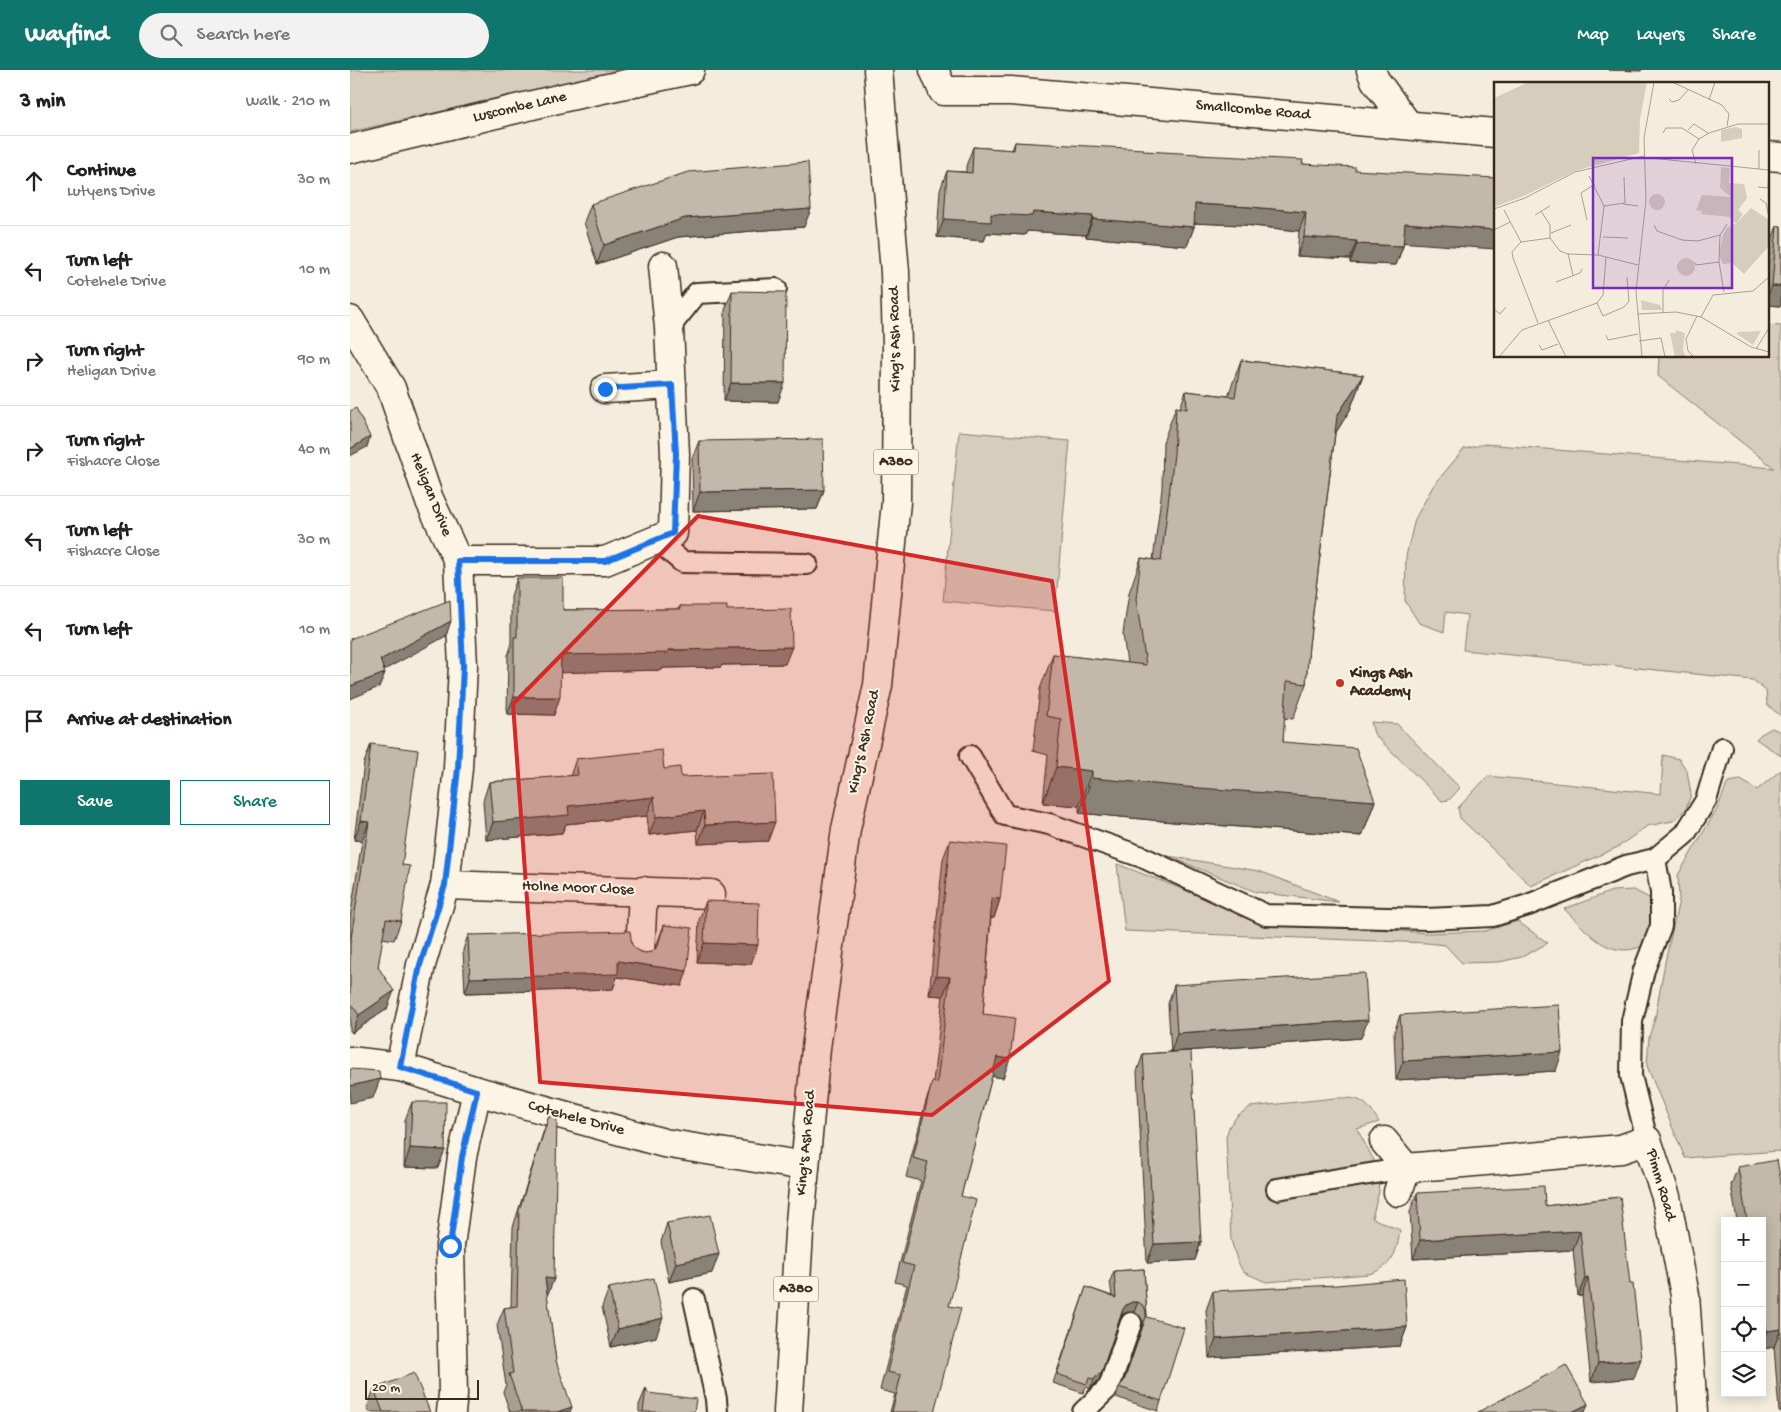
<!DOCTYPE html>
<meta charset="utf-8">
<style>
:root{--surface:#fff;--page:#f2f2f2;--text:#202124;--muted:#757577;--line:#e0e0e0;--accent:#0f766e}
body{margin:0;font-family:"Gochi Hand",sans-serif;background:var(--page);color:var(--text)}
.controls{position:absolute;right:15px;bottom:15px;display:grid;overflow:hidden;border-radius:0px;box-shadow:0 2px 12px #0003}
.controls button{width:45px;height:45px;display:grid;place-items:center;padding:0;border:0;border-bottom:1px solid var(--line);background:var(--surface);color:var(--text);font:25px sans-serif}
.scale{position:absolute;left:15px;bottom:12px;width:114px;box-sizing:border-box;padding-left:5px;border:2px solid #3b2a1e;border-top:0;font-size:14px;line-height:18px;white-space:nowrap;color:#3b2a1e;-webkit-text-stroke:4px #fcf5e5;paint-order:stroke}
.stop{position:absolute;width:15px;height:15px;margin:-11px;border:4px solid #1a73e8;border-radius:50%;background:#fff}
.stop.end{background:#1a73e8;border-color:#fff;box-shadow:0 1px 5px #0008}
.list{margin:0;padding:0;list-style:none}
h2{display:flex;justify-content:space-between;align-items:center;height:65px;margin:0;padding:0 20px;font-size:21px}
h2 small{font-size:16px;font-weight:400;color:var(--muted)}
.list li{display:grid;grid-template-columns:32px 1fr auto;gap:15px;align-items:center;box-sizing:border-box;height:90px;padding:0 20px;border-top:1px solid var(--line)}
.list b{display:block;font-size:19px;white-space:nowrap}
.list p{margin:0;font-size:16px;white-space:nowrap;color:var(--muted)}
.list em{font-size:16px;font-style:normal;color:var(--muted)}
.actions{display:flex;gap:10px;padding:15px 20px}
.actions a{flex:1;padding:11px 0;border:1px solid var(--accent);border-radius:0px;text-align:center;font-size:18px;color:var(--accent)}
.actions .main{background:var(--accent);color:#fff}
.icon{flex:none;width:28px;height:28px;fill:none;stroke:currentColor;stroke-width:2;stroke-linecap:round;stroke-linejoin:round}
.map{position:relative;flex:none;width:1431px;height:1342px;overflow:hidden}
header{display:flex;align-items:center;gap:30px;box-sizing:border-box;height:70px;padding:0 25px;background:var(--accent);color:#fff}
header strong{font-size:24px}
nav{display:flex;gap:28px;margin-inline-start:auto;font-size:18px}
.search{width:350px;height:45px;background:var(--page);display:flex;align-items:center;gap:12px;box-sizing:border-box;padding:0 18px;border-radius:28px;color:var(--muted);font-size:19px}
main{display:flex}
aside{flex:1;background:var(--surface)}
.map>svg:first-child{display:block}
.green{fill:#d6cdbd;stroke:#887c6e}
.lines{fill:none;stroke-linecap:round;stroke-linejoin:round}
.service-casing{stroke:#3b2a1e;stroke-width:24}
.minor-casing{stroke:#3b2a1e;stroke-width:31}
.trunk-casing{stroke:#3b2a1e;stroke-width:31}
.service{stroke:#fcf5e5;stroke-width:20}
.minor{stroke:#fcf5e5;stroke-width:28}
.trunk{stroke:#fcf5e5;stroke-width:28}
.wall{fill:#a89f92;stroke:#3b2a1e}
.shaded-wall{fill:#888277;stroke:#3b2a1e}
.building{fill:#c3b9aa;stroke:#3b2a1e}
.route{stroke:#1a73e8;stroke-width:6}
.marked{fill:#d62828;fill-opacity:0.2;stroke:#d62828;stroke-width:4;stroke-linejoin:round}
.poi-dot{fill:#c8321e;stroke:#fcf5e5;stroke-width:2}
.labels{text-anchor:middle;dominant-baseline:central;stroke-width:4;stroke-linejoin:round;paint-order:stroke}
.shield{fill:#fcf5e5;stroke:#75675a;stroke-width:1}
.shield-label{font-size:15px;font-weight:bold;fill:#3b2a1e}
.street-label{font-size:16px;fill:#3b2a1e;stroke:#fcf5e5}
.poi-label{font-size:16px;font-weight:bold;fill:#3b2a1e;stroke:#fcf5e5;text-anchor:start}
.inset-road{fill:none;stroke:#aa9f91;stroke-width:1}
.view{fill:#7b2cbf;fill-opacity:0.15;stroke:#7b2cbf;stroke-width:2.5}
.inset-edge{fill:none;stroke:#3b2a1e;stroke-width:2.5}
</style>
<header>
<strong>Wayfind</strong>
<div class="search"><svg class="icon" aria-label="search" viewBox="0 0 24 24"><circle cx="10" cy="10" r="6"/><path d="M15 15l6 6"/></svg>Search here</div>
<nav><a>Map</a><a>Layers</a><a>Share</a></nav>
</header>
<main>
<aside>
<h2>3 min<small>Walk · 210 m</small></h2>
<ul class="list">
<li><svg class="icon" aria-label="ahead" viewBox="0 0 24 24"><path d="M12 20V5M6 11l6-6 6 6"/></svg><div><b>Continue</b><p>Lutyens Drive</p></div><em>30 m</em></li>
<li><svg class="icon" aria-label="left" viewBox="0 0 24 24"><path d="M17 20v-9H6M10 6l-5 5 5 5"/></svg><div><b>Turn left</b><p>Cotehele Drive</p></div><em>10 m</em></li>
<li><svg class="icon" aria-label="right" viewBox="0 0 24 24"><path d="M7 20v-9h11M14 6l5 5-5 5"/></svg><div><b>Turn right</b><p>Heligan Drive</p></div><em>90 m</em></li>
<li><svg class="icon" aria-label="right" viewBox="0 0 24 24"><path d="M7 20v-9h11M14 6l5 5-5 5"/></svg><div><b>Turn right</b><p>Fishacre Close</p></div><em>40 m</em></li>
<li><svg class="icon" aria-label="left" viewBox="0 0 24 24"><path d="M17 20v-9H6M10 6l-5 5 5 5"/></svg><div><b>Turn left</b><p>Fishacre Close</p></div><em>30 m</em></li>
<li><svg class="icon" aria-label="left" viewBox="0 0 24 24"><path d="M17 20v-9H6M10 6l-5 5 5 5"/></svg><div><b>Turn left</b></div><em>10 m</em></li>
<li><svg class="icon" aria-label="arrive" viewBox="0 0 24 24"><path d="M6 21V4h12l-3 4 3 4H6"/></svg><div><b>Arrive at destination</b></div></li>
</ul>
<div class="actions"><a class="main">Save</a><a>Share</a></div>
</aside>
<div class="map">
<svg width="1431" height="1342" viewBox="0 0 1431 1342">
<rect width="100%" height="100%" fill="#f4eddd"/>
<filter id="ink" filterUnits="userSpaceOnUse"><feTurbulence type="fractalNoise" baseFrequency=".02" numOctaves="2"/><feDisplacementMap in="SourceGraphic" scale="10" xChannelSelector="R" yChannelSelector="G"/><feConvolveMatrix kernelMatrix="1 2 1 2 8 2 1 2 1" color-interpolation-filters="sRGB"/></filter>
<g filter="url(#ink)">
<g class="green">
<path d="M0 0H274L0 62Z"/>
<path d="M1417 255 1431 256V646L1417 635 1416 621 1403 610 1113 580 1117 545 1096 542 1094 562 1069 553 1055 531 1056 486 1065 449 1083 416 1114 379 1135 374 1424 398 1308 306 1309 286H1417Z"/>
<path d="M609 361 720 371 705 541 593 531Z"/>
<path d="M1021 652 1047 654 1110 718 1099 730 1092 731 1024 664Z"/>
<path d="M1422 658 1431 662V686L1406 669 1411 664Z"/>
<path d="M1313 685 1329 689 1337 701 1341 724 1336 739 1323 751 1297 756 1268 777 1181 816 1110 748 1108 738 1138 706 1311 724Z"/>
<path d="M1431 700V1083L1429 1081 1335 1088 1297 996 1299 967 1305 948 1315 892 1329 830 1328 805 1367 739 1378 712 1391 710 1407 720Z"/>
<path d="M818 786 909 801 989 832 906 822Z"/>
<path d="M767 794 913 850 1077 863 1135 861 1167 851 1198 873 1172 887 1149 892 1112 893 1095 875 1077 873 775 861Z"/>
<path d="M1284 820 1303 830 1309 845 1295 875C1258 892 1239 862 1214 839L1262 821Z"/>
<path d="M985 1028C1010 1027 1016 1030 1029 1052L1007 1059 1026 1094 1029 1122 1022 1148 1050 1160C1047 1182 1043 1197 1019 1204L916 1212 893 1202 887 1190 881 1170 876 1067 879 1057 887 1046 900 1037Z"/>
</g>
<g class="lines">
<g class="service-casing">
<g id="service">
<path d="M319 258 347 223 426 219"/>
<path d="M307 470 332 492 457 494"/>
<path d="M620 686 655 745 699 754 792 787 916 845 1077 849 1143 846 1178 835 1276 796 1305 789 1335 764 1356 730 1372 678"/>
<path d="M1297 1070 1281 1006 1282 951 1294 900 1311 856V822L1305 789"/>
<path d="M927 1119 1056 1098"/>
<path d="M344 1229 366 1329 367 1342"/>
<path d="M733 1342 759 1317 781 1253"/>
</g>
</g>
<g class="minor-casing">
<g id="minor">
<path d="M584 0 593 21H661L1145 63"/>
<path d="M1021 0 1025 10 1058 55"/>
<path d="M0 79 216 27 340 0"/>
<path d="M1417 86 1431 87"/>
<path d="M0 250 41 318 79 429 108 491 113 596 108 698 95 815 71 895 50 997"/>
<path d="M255 319 322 315"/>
<path d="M108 491H255L323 463 325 384 319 258 313 196"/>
<path d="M95 815 361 824"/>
<path d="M290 883 293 821"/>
<path d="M0 991 50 997 127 1021 314 1073 455 1096"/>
<path d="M1034 1071 1056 1098 1271 1079 1297 1070 1316 1127 1335 1225 1343 1342"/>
<path d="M1048 1122 1056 1098"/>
<path d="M101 1342 103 1324 100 1176 112 1087 127 1021"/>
</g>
</g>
<g class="trunk-casing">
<path id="trunk" d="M438 1342 449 1163 466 978 496 759 528 615 546 432 547 276 545 202 528 0"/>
</g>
<use href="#service" class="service"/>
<use href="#minor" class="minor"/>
<use href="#trunk" class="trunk"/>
</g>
<g class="wall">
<path d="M665 72 848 85 952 94 1005 100 1054 172 1053 176 1046 195 1000 193V189L947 186 949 161 894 155 844 153V157L837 176 736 167V165L677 161 675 165 637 163 634 171 587 167 590 120 597 101 616 102V96L623 77 662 80Z"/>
<path d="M241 134 454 157 328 167 247 194 234 152Z"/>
<path d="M1427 156H1431V236L1417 235V205L1420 174Z"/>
<path d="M382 221 428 332 374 331 375 240Z"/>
<path d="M891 290 1013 305 1000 340 985 364 959 575 956 614 943 649 934 648 933 672 1025 731 1012 766 823 752 729 743V736L693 733 698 685 683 681 690 619 703 584 777 593 773 564 779 523 791 488 803 490 812 419 813 372 826 337 830 338 836 321 878 326Z"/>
<path d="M349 371 474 420 467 439 343 441 342 389Z"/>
<path d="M167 508 213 540 329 539 330 536 377 540 435 594 372 595 371 597 313 598 312 600 210 602 204 645 157 644 158 585 161 577V526Z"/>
<path d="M21 674 52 795 51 851 44 870 32 868 28 897 37 939 2 963 0 961V848L12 771 4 770 14 693Z"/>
<path d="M226 689 314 699 331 707 418 771 348 774 347 760 299 765 297 746 216 754 212 763 136 770 133 731 139 712 220 706Z"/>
<path d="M600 770 650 829 644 848H641L633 944 653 1008 642 1006 611 1126 599 1236 584 1342H540L545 1324 530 1320 557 1215 545 1212 571 1111 556 1107 576 1031 583 1012 593 926 579 925 593 789Z"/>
<path d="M356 831 401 894 347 892 349 850Z"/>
<path d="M314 855 332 916 267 907 263 919 115 923 113 880 118 865 282 875 288 881 295 883 302 882 305 879Z"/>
<path d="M824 915 1011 968 822 982 851 1172 845 1190 797 1193 787 1002 793 984 821 982 818 934Z"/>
<path d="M1050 945 1206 1001 1046 1010 1044 963Z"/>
<path d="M62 1032 88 1098 54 1097 55 1050Z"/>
<path d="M199 1046 197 1226 206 1291 220 1342H160L153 1322 156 1315 147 1255 154 1238 161 1237 163 1157 193 1063Z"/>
<path d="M1388 1097 1431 1112V1342H1429L1424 1277 1412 1279V1151H1387L1381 1115Z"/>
<path d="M1067 1123 1195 1136 1270 1127 1284 1308 1241 1312 1232 1226H1228L1223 1180 1063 1189 1060 1142Z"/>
<path d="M317 1153 362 1203 319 1212 311 1172Z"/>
<path d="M794 1199 797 1247 811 1331 808 1341 766 1327 769 1317 773 1312 792 1257 793 1251 790 1246 784 1242H778L773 1244 770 1248 749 1310 740 1319 736 1317 733 1323 703 1313 736 1217 762 1226 760 1211 764 1201Z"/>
<path d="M259 1218 306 1267 261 1277 252 1237Z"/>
<path d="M863 1221 1057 1257 1050 1276 859 1288 856 1240Z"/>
<path d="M296 1318 298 1323 344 1342H289V1335Z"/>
<path d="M24 1319 80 1342H19L17 1338Z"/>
</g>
<g class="shaded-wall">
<path d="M1258 0H1292L1291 1Z"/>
<path d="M845 134 901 137 956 142 949 161 894 155 838 153Z"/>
<path d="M461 139 454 157 328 167 247 194 254 175 335 148Z"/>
<path d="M683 142 743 146 736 165 677 161 675 165 637 163 634 171 587 167 594 149 641 144Z"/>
<path d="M743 149 844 157 837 176 736 167Z"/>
<path d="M1055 153 1145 160V179L1048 172Z"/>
<path d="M954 167 1007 171 1000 189 947 186Z"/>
<path d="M1007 174 1053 176 1046 195 1000 193Z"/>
<path d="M1422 216H1431V236L1417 235V228Z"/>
<path d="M1013 305 1000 340 974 381 987 346Z"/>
<path d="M381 313H435L428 332 374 331Z"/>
<path d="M20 367 17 377 0 386V379Z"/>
<path d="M474 420 467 439 343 441 350 422Z"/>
<path d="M101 551 96 566 25 605 30 590Z"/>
<path d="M442 577 435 594 372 595 371 597 313 598 312 600 204 603 211 585 378 578Z"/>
<path d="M35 603 29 617 0 629V616Z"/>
<path d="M164 627H210L204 645 157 644Z"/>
<path d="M706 697 742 701 729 736 693 733Z"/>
<path d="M742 708 1025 731 1012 766 823 752 729 743Z"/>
<path d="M304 727 297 746 216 754 212 763 136 770 143 752 218 736Z"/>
<path d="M354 741 347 760 299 765 306 747Z"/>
<path d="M11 751 19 752 12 771 4 770Z"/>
<path d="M425 752 418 771 348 774 355 755Z"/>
<path d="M642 828 650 829 644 848 636 847Z"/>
<path d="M354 873 408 875 401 894 347 892Z"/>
<path d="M268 891 337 901 332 916 267 907 263 919 115 923 120 908Z"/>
<path d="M586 906 600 907 593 926 579 925Z"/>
<path d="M44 921 37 939 2 963 9 945Z"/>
<path d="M1018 950 1011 968 821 982 827 963Z"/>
<path d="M1212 982 1206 1001 1046 1010 1053 991Z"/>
<path d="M647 987 660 989 653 1008 640 1006Z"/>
<path d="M30 1009 23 1028 0 1033V1016Z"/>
<path d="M60 1078 95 1080 88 1098 54 1097Z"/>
<path d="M1230 1161 1223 1180 1063 1189 1070 1170Z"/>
<path d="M851 1172 845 1190 797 1193 804 1174Z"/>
<path d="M369 1184 362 1203 319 1212 326 1193Z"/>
<path d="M1238 1207 1232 1226H1228L1235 1208Z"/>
<path d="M195 1208 204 1209 197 1226Z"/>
<path d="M782 1232H788L784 1242H778L773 1244 770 1249 773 1239 776 1235Z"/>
<path d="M313 1248 306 1267 261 1277 268 1259Z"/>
<path d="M1057 1257 1050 1276 859 1288 866 1269Z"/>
<path d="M1431 1259 1424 1277 1412 1279V1275L1417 1261Z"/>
<path d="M1291 1289 1284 1308 1241 1312 1248 1293Z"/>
<path d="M752 1301 749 1310 740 1319 744 1309Z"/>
<path d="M1238 1334 1235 1342H1222Z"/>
<path d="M222 1337 220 1342H207Z"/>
</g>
<g class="building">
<path d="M665 72 794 79V81L848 84V85L953 90 952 94 1005 97V100L1145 108V160L1055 153 1053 176 1007 174V171L954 167 956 142 901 137 845 134 844 157 743 149V146L683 142 682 146 641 144V152L594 149 597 101 622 103 623 77 664 80Z"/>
<path d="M458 92 461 139 335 148 254 175 241 134 338 102Z"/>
<path d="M1427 156H1431V216H1422Z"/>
<path d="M382 221 436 222 435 313H381Z"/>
<path d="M891 290 1013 305 987 346 959 575 956 614 937 611 933 672 1006 678 1025 731 836 717 742 708V701L706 697 711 649 696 646 703 584 796 595 786 529 791 488 811 491 824 384 826 337 837 339 836 321 885 327Z"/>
<path d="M6 338 20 367 0 379V341Z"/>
<path d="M473 369 474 420 350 422 349 371Z"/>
<path d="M167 508H213V540L330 539V536H377V540L441 539 442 577 378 578V579L318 580V583L211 585 210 627H164V567H167Z"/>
<path d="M100 530 101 551 30 590 35 603 0 616V569Z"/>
<path d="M21 674 68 680 52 795 60 796 51 851 36 849 28 897 44 921 9 945 0 932V875L19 752 11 751Z"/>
<path d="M312 680 314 699 330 697 331 707 423 704 425 752 355 755 354 741 306 747 304 727 218 736 219 745 143 752 139 712 228 705 226 689Z"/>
<path d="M600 770 656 776 650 829 642 828 633 944 665 948 660 989 647 987 611 1126 626 1130 599 1236 611 1238 584 1342H542L551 1305 537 1302 564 1196 552 1193 578 1092 563 1088 582 1012 587 1013 600 907 586 906Z"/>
<path d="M356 831 409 833 408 875 354 873Z"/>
<path d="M314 855 342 858 337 901 268 891V904L120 908 118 865 280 861 282 875 288 881 295 883 302 882 308 876 312 861H313Z"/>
<path d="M1015 903 1018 950 827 963 824 915Z"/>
<path d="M1209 935 1212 982 1053 991 1050 945Z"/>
<path d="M841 981 851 1172 804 1174 793 984Z"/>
<path d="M0 999 29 1001 30 1009 0 1016Z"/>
<path d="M62 1032H96L95 1080 60 1078Z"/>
<path d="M199 1046 207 1047 204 1209 195 1208 206 1291 222 1337 207 1342H172L159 1304 163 1303 154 1238 167 1236 169 1140Z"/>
<path d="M1427 1090 1431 1112V1259L1417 1261 1412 1234V1151H1397L1388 1097Z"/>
<path d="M1194 1116 1195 1136 1270 1127 1280 1214H1283L1291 1289 1248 1293 1238 1207 1235 1208 1230 1161 1070 1170 1067 1123Z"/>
<path d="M360 1145 369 1184 326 1193 317 1153Z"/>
<path d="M794 1199 797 1247 834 1258 811 1331 769 1317 774 1311 796 1247V1242L794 1236 788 1232H782L776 1235 773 1239 752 1301 744 1309 739 1308 737 1314 707 1304 736 1217 766 1228 764 1201Z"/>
<path d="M304 1208 313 1248 268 1259 259 1218Z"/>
<path d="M1054 1209 1057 1257 866 1269 863 1221 987 1215Z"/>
<path d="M1216 1295 1238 1334 1222 1342H1128Z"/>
<path d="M64 1303 80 1342H33L24 1319Z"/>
<path d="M296 1318 298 1323 346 1329 344 1342H293Z"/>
</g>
</g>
<g class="lines" filter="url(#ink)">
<path class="route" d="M100 1176 112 1087 127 1021 50 997 70 895 95 815 108 698 113 596 108 491H255L323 463 326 384 322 315 255 319"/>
</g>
<path class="marked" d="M348 446 702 511 759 911 582 1045 190 1012 163 634Z"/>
<circle class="poi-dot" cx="990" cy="613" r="5"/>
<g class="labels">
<g class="shield">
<rect x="523.5" y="379.5" width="45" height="25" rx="4"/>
<rect x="423.5" y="1206.5" width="45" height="25" rx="4"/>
</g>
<g class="shield-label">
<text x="546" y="392">A380</text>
<text x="446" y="1219">A380</text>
</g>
<g class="street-label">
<text transform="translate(170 38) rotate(-13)">Luscombe Lane</text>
<text transform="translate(903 41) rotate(5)">Smallcombe Road</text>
<text transform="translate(546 269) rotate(-91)">King's Ash Road</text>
<text transform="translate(80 425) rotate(68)">Heligan Drive</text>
<text transform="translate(515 672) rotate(-78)">King's Ash Road</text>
<text transform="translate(228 819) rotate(2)">Holne Moor Close</text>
<text transform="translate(226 1049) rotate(15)">Cotehele Drive</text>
<text transform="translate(457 1073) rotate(-85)">King's Ash Road</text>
<text transform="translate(1310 1115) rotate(74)">Pimm Road</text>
</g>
<g class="poi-label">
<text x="1000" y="604">Kings Ash<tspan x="1000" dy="18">Academy</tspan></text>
</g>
</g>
<g transform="translate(1144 12)">
<rect width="275" height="275" fill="#f4eddd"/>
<path d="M35 0H153L146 37 145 71 81 89 30 114 0 125V16ZM242 45 248 47V56L227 60V48ZM227 85 236 86 235 101 250 102 253 116 244 128 249 132 242 142 257 126 275 138V164L250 192 238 181 229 182 225 173 229 153 233 145 239 144 236 141 242 142 236 135 207 132 208 129 202 128 208 113 237 115 226 106ZM155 120a8 8 0 1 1 16 0a8 8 0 1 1-16 0ZM183 185a9 9 0 1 1 18 0a9 9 0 1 1-18 0ZM147 218 166 223 168 228H148ZM182 248 191 251 189 268 192 275H181L176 251H182ZM267 249 259 263 243 252 244 250Z" fill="#d6cdbd"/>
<path class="inset-road" d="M178 0 228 23 235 32 233 44M175 17 178 20 185 18 194 8M215 18 221 0M194 48 200 42 214 51M169 51 172 46H188L205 57M156 76 275 88M202 82 198 68 205 57 215 51 244 42H275M265 87V68M95 94 110 124 104 173M264 105 274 106 275 88M266 117 272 121 275 135M129 122 144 124M110 124 131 121 130 95M0 127 31 116 81 90 150 74M10 128 27 160M47 129 56 143V156M41 133 56 124M93 138 87 111 101 102M160 143 163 149 188 158 204 159 226 153 233 142M0 148 16 140M57 151 77 143M109 155 134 156M74 172 79 193M200 180 202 183 225 180 230 210M225 180 226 153M62 200 86 191 88 187M103 221 109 234 130 225 135 219 133 195M0 227 6 232 12 225M169 231V208L175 198M143 232 182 230 207 235 257 265 275 270M207 235 219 213 259 209 275 195M54 238 72 275M44 241 19 176 18 170 27 160 56 156 66 169 74 172 104 173 144 183M112 253 114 258 144 252M145 259 167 256 171 275M45 263 48 268 64 262M262 267 275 246M5 275 28 248 103 221 109 213 112 175M148 275 142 209 152 118 150 56 160 0M200 275 194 269 192 257 203 234"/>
<path class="view" d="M99 76H238V206H99Z"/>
<rect width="275" height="275" class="inset-edge"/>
</g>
</svg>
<div class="controls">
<button>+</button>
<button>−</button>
<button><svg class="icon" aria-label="locate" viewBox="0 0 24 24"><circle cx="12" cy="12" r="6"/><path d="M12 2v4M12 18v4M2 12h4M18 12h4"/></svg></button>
<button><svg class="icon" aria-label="layers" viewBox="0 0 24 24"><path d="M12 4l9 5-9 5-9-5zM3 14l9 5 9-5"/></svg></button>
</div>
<div class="scale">20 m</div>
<div class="stop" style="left:100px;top:1176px"></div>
<div class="stop end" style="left:255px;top:319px"></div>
</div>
</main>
